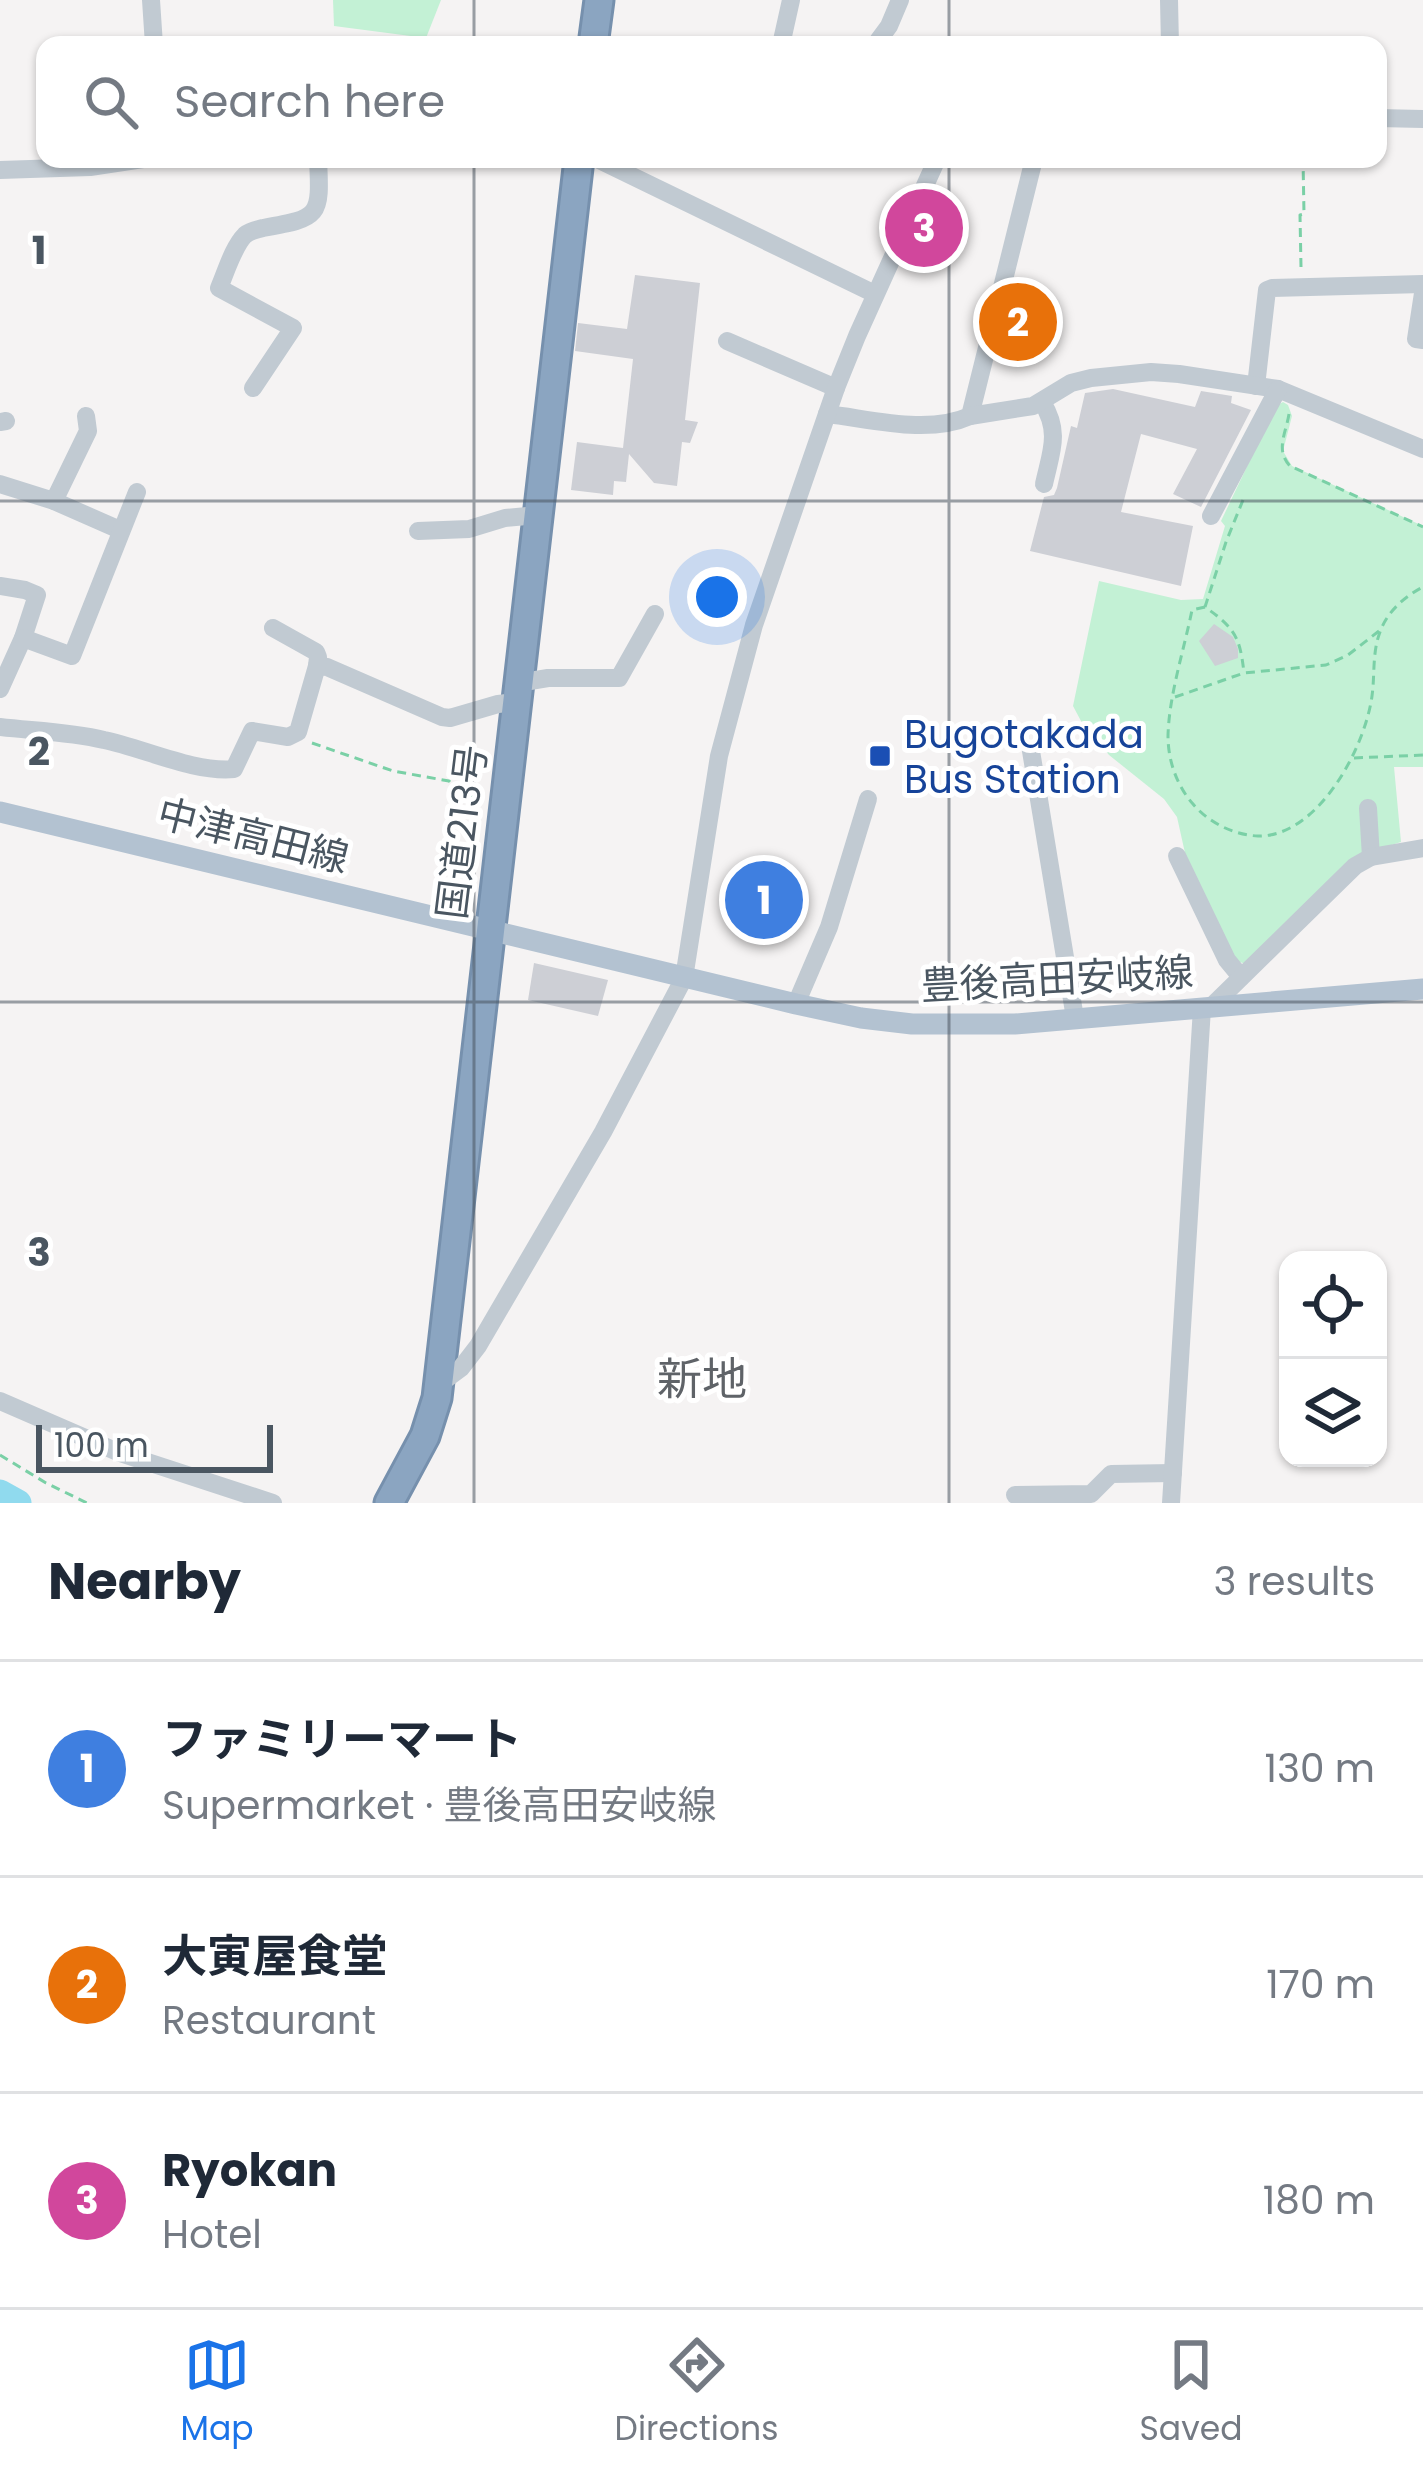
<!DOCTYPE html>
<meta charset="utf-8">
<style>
:root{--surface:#fff;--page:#f2f2f3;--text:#1f2937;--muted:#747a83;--line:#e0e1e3;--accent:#1a73e8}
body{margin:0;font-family:Poppins,"Noto Sans JP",sans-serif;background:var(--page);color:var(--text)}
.controls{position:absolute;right:36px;bottom:36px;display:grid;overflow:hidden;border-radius:24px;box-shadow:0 3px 9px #0004}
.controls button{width:108px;height:108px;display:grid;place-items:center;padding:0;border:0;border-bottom:3px solid var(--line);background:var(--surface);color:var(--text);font:60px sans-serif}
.scale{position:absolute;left:36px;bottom:30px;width:237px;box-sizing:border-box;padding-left:12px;border:6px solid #4a5661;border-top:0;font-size:33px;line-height:42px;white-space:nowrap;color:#4a5661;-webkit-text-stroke:9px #fff;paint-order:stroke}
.you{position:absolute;left:717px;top:597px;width:42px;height:42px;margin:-30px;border:9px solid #fff;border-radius:50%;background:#1a73e8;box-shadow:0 0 0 18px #1a73e833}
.badge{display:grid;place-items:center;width:78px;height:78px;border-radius:50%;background:var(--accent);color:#fff;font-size:39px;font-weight:700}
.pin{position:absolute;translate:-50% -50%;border:6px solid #fff;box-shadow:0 3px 12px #0006}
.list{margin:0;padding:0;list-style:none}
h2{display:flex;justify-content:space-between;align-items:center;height:156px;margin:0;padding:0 48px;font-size:51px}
h2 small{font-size:39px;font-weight:400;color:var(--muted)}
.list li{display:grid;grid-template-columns:78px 1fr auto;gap:36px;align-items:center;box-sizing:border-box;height:216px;padding:0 48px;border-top:3px solid var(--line)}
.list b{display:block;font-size:45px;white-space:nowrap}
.list p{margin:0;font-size:39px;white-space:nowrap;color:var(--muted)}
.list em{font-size:39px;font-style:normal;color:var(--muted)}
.icon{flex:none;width:66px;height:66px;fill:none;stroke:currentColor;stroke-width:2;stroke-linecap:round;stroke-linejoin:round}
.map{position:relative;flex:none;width:1423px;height:1503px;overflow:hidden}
.search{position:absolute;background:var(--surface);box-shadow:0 3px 9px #0004;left:36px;right:36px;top:36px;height:132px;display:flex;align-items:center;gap:30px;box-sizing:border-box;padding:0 42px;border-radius:24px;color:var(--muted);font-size:45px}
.sheet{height:804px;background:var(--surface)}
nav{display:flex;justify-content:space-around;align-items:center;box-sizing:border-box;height:168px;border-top:3px solid var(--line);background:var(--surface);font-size:33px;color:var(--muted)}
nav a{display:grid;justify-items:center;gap:6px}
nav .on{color:var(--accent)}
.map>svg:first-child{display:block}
.green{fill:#c3f1d5}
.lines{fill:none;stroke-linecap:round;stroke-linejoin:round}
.river{stroke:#90daee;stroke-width:27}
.building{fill:#cdcfd5}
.highway-casing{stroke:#7690ad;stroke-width:33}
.path{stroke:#7ad0a6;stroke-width:3;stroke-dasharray:9 6;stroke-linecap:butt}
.minor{stroke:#c1cad2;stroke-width:18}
.major{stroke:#b3c2d1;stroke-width:21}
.highway{stroke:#8ba5c1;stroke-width:27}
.grid{fill:none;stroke:#4a5661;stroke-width:3;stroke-opacity:0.55}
.transit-dot{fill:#1a4fb4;stroke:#fff;stroke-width:4.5}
.labels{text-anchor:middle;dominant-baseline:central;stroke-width:10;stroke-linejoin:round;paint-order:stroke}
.transit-label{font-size:39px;fill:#164399;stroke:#fff;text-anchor:start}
.street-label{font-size:39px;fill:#4a5661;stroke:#fff}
.quarter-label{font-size:45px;fill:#5f6368;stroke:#fff}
.grid-label{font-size:39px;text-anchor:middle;font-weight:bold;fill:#4a5661;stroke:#fff;stroke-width:10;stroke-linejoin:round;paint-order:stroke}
</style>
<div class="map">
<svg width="1423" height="1503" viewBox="0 0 1423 1503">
<rect width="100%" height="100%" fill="#f5f3f3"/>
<g class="green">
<path d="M333 0H441L426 38 334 26Z"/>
<path d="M1283 402 1288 405 1292 416 1283 451 1292 466 1423 526V767H1394L1401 842 1366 853 1245 964 1233 959 1189 871 1177 817 1164 799 1109 755 1081 721 1073 706 1099 581 1181 600 1203 599 1225 526 1221 521 1276 406Z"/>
</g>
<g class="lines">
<path class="river" d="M0 1493 18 1503"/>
</g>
<g class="building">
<path d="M635 275 700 283 685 420 698 422 690 443 682 442 677 486 654 483 629 454 626 482 614 481 613 495 571 490 577 442 623 448 633 359 575 351 578 323 627 329Z"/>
<path d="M1113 389 1195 407 1201 391 1232 396 1231 403 1251 410 1201 507 1173 494 1197 449 1141 434 1121 512 1193 526 1181 586 1030 551 1044 497 1054 495 1057 488 1071 426 1077 428 1085 393Z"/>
<path d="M1214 624 1233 637 1238 649V658L1215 666 1199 641Z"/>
<path d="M534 963 608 980 598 1016 528 1000Z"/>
</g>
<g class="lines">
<g class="highway-casing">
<g id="highway">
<path d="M593 45 599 0"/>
<path d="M389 1503 425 1436 437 1398 579 159"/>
</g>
</g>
<g class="path">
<path d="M1301 267 1300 215 1304 214 1303 159"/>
<path d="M1289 414C1286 433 1275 450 1290 466L1423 527"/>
<path d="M1243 500 1226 542 1205 607C1235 628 1240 637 1244 673"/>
<path d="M1205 607 1192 610C1184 650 1169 695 1168 736 1168 761 1177 786 1193 804 1209 823 1234 835 1258 836 1318 837 1365 748 1372 696 1375 675 1372 653 1380 632 1387 612 1404 597 1423 587"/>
<path d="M1175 697 1244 673 1326 665 1348 655 1379 631"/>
<path d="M312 743 393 771 449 781 461 794 481 800"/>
<path d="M1354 758 1423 755"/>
<path d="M0 1455 46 1483 87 1503"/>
</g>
<g class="minor">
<path d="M151 0 154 45"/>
<path d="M1169 0 1170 45"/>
<path d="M781 45 791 0"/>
<path d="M875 45 889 26 900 0"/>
<path d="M1378 118 1423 119"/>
<path d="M597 159 875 294"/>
<path d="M0 170 90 167 143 159"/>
<path d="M1423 293 1416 339 1423 340"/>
<path d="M727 341 836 388"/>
<path d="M1256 386 1267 290 1272 288 1423 284"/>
<path d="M253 388 293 328 219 288C226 272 233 247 245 235 251 230 256 230 263 228 320 218 321 217 318 159"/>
<path d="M1042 402C1061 432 1051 452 1044 484"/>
<path d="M827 414C871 419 928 435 970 416L1034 159"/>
<path d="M970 416 1033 406 1071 383 1091 378 1151 372 1179 374 1278 389 1423 449"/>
<path d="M0 422 6 421"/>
<path d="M0 484 54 501 120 530"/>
<path d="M54 501 88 431 86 416"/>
<path d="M1211 516 1278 389"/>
<path d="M418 531 469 529 505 518 538 515"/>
<path d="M0 586 25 590 37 595 23 638 0 689"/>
<path d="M23 638 72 656 137 492"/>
<path d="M317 666 327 667 442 717 450 718 498 704 516 702"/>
<path d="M518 683 548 678H619L655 614"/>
<path d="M0 727C35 731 70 732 104 740 143 748 195 773 234 769L252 731 288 737 298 732 317 666 318 657 316 652 273 628"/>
<path d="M1031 751 1075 1018"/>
<path d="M1368 808 1371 857"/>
<path d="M1177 856 1227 960 1241 977"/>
<path d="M796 1004 829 927 868 799"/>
<path d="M1211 1007 1355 866 1371 857 1423 848"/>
<path d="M438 1385 461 1368 478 1346 603 1132 684 978 719 756 754 625 836 388 857 336 937 159"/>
<path d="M0 1401 120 1453 273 1503"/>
<path d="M1015 1495 1091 1494 1111 1474 1173 1473"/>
<path d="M1171 1503 1202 1008"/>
</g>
<path class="major" d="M0 812 796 1004 861 1018 912 1024H1015L1423 989"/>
<use href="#highway" class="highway"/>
</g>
<path class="grid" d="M474 0V45M949 0V45M474 159V1503M949 159V1503M0 501H1423M0 1002H1423"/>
<rect class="transit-dot" x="868" y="744" width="24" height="24" rx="6"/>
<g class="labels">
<g class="transit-label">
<text x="904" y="734">Bugotakada<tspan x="904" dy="45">Bus Station</tspan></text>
</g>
<g class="street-label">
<text transform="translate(462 832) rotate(-83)">国道213号</text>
<text transform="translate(253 836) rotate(14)">中津高田線</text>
<text transform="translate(1057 979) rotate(-3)">豊後高田安岐線</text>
</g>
<g class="quarter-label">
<text x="702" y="1379">新地</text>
</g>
</g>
<g class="grid-label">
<text x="39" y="264">1</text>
<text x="39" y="765">2</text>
<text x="39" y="1266">3</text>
</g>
</svg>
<div class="controls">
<button><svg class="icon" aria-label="locate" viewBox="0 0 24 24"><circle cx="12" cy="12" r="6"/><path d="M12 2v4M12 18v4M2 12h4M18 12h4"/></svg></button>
<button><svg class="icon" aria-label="layers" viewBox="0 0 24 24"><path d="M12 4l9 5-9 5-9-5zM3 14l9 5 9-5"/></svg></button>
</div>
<div class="scale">100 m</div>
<div class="you"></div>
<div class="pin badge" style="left:764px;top:900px;background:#3f7fe0">1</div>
<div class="pin badge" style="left:1018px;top:322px;background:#e8710a">2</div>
<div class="pin badge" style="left:924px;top:228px;background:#d1479c">3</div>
<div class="search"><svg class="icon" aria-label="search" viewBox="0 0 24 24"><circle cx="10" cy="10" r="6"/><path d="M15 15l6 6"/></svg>Search here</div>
</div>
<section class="sheet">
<h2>Nearby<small>3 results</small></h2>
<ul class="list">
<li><span class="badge" style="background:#3f7fe0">1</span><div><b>ファミリーマート</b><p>Supermarket · 豊後高田安岐線</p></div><em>130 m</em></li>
<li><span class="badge" style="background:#e8710a">2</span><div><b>大寅屋食堂</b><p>Restaurant</p></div><em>170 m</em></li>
<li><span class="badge" style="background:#d1479c">3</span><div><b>Ryokan</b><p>Hotel</p></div><em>180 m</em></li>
</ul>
</section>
<nav>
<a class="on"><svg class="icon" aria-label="map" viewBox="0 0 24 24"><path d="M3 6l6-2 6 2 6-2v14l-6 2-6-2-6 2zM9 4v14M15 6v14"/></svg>Map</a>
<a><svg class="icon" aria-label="directions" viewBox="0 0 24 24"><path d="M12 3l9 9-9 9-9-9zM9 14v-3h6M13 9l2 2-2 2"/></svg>Directions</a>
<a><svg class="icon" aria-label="saved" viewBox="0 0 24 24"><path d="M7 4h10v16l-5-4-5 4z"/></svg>Saved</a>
</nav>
